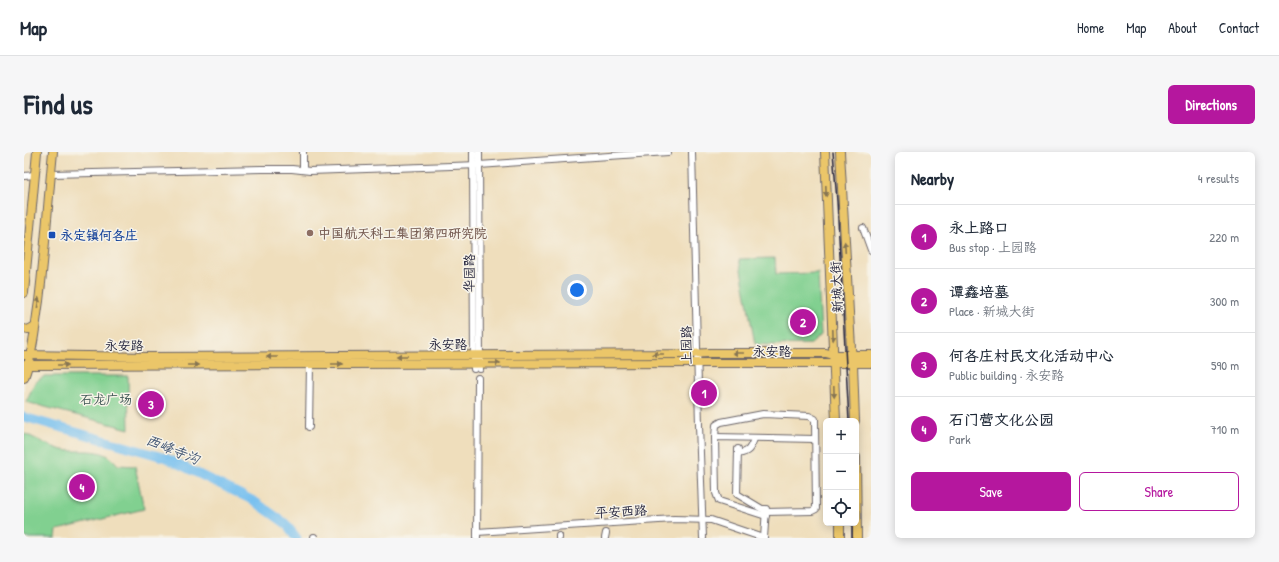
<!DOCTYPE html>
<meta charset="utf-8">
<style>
:root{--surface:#fff;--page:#f6f6f7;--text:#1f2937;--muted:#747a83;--line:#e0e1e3;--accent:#b5179e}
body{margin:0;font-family:"Patrick Hand","LXGW WenKai TC",sans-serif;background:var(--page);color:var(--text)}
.controls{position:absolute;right:12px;bottom:12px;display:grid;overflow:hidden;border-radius:6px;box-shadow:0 2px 10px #0003}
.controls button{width:36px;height:36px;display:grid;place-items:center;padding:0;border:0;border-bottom:1px solid var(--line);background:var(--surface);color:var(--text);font:20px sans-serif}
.you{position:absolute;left:553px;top:138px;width:14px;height:14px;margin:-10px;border:3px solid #fff;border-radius:50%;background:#1a73e8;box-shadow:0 0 0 6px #1a73e833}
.badge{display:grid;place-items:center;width:26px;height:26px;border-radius:50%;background:var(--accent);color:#fff;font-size:13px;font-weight:700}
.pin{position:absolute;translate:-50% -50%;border:2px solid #fff;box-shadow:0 1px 4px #0006}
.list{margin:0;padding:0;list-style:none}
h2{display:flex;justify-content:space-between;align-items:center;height:52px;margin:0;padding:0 16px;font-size:17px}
h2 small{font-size:13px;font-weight:400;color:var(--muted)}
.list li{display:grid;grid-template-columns:26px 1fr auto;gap:12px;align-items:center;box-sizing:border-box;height:64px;padding:0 16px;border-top:1px solid var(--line)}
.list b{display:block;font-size:15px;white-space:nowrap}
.list p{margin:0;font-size:13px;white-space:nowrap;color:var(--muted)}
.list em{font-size:13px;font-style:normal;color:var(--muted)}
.actions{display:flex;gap:8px;padding:12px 16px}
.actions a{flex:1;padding:9px 0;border:1px solid var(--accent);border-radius:6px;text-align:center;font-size:14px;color:var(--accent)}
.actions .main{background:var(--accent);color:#fff}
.icon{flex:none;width:22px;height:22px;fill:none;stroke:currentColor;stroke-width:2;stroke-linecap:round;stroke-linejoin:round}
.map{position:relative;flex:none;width:847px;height:386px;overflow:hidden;border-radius:6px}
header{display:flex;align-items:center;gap:24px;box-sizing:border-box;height:56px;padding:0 20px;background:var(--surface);border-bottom:1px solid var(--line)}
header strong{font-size:19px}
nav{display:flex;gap:22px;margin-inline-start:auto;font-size:14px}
.intro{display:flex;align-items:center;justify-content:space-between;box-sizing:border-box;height:96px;padding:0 24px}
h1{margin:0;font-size:28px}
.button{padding:10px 18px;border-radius:6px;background:var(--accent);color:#fff;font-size:14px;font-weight:700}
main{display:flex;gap:24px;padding:0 24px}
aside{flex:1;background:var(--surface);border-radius:6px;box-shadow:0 2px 10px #0003}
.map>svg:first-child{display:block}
.green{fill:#81d090;stroke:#527966}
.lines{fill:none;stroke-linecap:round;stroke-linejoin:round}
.river{stroke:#77c0ef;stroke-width:9}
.minor-casing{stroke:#6a6468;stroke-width:8}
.major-casing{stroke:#6a6468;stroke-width:10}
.minor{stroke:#fff;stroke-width:6}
.major{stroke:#ebc669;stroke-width:8}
.rail{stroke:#22223b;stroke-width:1.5}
.oneway{fill:#867452}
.education-dot{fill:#8d6e63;stroke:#f7f3e8;stroke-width:1.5}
.transit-dot{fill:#1a4fb4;stroke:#f7f3e8;stroke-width:1.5}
.labels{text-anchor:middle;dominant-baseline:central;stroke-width:3;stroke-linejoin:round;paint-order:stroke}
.education-label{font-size:13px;font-weight:bold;fill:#785e54;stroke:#f7f3e8;text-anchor:start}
.transit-label{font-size:13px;font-weight:bold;fill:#164399;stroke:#f7f3e8;text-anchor:start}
.street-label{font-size:13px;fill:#22223b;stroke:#f7f3e8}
.park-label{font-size:13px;fill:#3e5654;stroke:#f7f3e8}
.water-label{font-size:14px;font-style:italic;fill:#3c5171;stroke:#f7f3e8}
</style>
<header>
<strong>Map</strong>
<nav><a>Home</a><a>Map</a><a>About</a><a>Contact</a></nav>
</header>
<div class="intro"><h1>Find us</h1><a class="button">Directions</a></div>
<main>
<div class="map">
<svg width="847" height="386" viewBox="0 0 847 386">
<rect width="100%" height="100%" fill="#f7f3e8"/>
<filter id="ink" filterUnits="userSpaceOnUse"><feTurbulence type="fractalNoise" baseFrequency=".025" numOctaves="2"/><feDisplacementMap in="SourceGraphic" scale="8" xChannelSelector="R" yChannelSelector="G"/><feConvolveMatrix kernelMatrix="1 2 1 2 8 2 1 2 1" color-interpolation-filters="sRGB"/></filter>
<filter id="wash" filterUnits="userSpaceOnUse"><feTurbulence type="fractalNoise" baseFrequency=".012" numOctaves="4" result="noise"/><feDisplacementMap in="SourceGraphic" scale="16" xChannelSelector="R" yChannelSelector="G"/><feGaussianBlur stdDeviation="0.9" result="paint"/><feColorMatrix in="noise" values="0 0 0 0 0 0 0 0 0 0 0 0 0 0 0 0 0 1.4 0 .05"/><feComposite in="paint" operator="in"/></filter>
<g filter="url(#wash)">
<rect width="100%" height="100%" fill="#efdebc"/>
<g class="green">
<path d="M751 106 752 122 794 121 797 183 787 192 745 193 731 192 715 107Z"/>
<path d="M21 224H104L105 277 2 250 11 230Z"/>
<path d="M0 281C12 287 25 294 38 298 53 301 74 295 87 306 90 308 92 311 94 313L111 314 120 357 33 378 32 386H0Z"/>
</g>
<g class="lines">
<path class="river" d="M0 265 142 306 230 349 261 371 273 386"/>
</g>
</g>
<g filter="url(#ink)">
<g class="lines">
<g class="minor-casing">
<g id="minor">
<path d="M279 0V18"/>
<path d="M449 0 450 217"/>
<path d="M455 0 456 217"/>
<path d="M668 0 675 273 679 386"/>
<path d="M27 22 238 17H268L286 19 455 13 644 0"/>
<path d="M0 24 11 23"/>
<path d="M839 76 847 98"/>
<path d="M285 275 286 212"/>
<path d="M691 285 692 273 697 270 739 262 785 264 791 267 792 357 788 359 742 360"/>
<path d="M714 297 713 342 738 357H742L740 386"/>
<path d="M714 302C725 300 726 297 730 287"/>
<path d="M742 364 695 349 692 341 691 285 791 287"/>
<path d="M453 380 650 367 687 368 740 386"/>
<path d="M535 384V386"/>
<path d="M290 385V386"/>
<path d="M453 386 454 226"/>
<path d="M581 386 582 381"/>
</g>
</g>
<g class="major-casing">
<g id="major">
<path d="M801 0 812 269"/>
<path d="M816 0 827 196 829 211 831 269"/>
<path d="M0 141 13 0"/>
<path d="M0 177 4 178 11 174"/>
<path d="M0 203 125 205 665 202 686 201H802L809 203H847"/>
<path d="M0 213 674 211H847"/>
<path d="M0 226C9 201 11 175 15 149 21 99 24 50 29 0"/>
<path d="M832 305 833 386"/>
<path d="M816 371V386"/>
</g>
</g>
<use href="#minor" class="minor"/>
<use href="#major" class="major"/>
<g class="rail">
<path d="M809 0 813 49 825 269"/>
<path d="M828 371V386"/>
</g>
</g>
<defs><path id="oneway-solid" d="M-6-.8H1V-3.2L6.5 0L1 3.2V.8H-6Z"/></defs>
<g class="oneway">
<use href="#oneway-solid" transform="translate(802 39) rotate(88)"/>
<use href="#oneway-solid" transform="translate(821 95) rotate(-93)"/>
<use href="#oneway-solid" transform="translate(14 151) rotate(-83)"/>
<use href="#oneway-solid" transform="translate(809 183) rotate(88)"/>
<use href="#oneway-solid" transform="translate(714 201) rotate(-180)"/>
<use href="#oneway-solid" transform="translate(634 202) rotate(180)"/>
<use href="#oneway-solid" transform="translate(378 204) rotate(180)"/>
<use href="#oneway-solid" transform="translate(248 205) rotate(180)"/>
<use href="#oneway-solid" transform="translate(471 211)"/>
<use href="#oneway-solid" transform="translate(313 212)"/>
<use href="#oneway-solid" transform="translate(39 213)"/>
<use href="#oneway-solid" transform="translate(169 213)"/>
<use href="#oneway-solid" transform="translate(810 240) rotate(88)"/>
</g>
</g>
<circle class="education-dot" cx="286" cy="81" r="4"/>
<rect class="transit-dot" x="24" y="79" width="8" height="8" rx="2"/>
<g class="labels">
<g class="education-label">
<text x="294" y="81">中国航天科工集团第四研究院</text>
</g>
<g class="transit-label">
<text x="36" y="83">永定镇何各庄</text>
</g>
<g class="street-label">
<text transform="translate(445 121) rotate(-90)">华园路</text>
<text transform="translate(812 135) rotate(-93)">新城大街</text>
<text x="424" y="192">永安路</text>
<text transform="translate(100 193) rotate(1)">永安路</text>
<text transform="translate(662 193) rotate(-91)">上园路</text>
<text x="748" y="199">永安路</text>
<text transform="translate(597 359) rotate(-3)">平安西路</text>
</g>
<g class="park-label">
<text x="82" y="247">石龙广场</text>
</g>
<g class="water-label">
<text transform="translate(149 297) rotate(22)">西峰寺沟</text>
</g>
</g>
</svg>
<div class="controls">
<button>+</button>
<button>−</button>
<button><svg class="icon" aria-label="locate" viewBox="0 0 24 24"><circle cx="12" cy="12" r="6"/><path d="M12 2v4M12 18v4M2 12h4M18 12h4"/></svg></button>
</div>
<div class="you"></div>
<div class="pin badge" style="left:680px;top:241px">1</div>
<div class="pin badge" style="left:779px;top:170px">2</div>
<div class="pin badge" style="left:127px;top:252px">3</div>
<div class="pin badge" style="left:58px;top:335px">4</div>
</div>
<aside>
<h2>Nearby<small>4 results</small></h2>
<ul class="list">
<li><span class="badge">1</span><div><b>永上路口</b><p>Bus stop · 上园路</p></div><em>220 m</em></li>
<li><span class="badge">2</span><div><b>谭鑫培墓</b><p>Place · 新城大街</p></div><em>300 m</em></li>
<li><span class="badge">3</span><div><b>何各庄村民文化活动中心</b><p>Public building · 永安路</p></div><em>590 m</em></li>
<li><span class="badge">4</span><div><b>石门营文化公园</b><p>Park</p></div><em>710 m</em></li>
</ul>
<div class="actions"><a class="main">Save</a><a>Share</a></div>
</aside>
</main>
